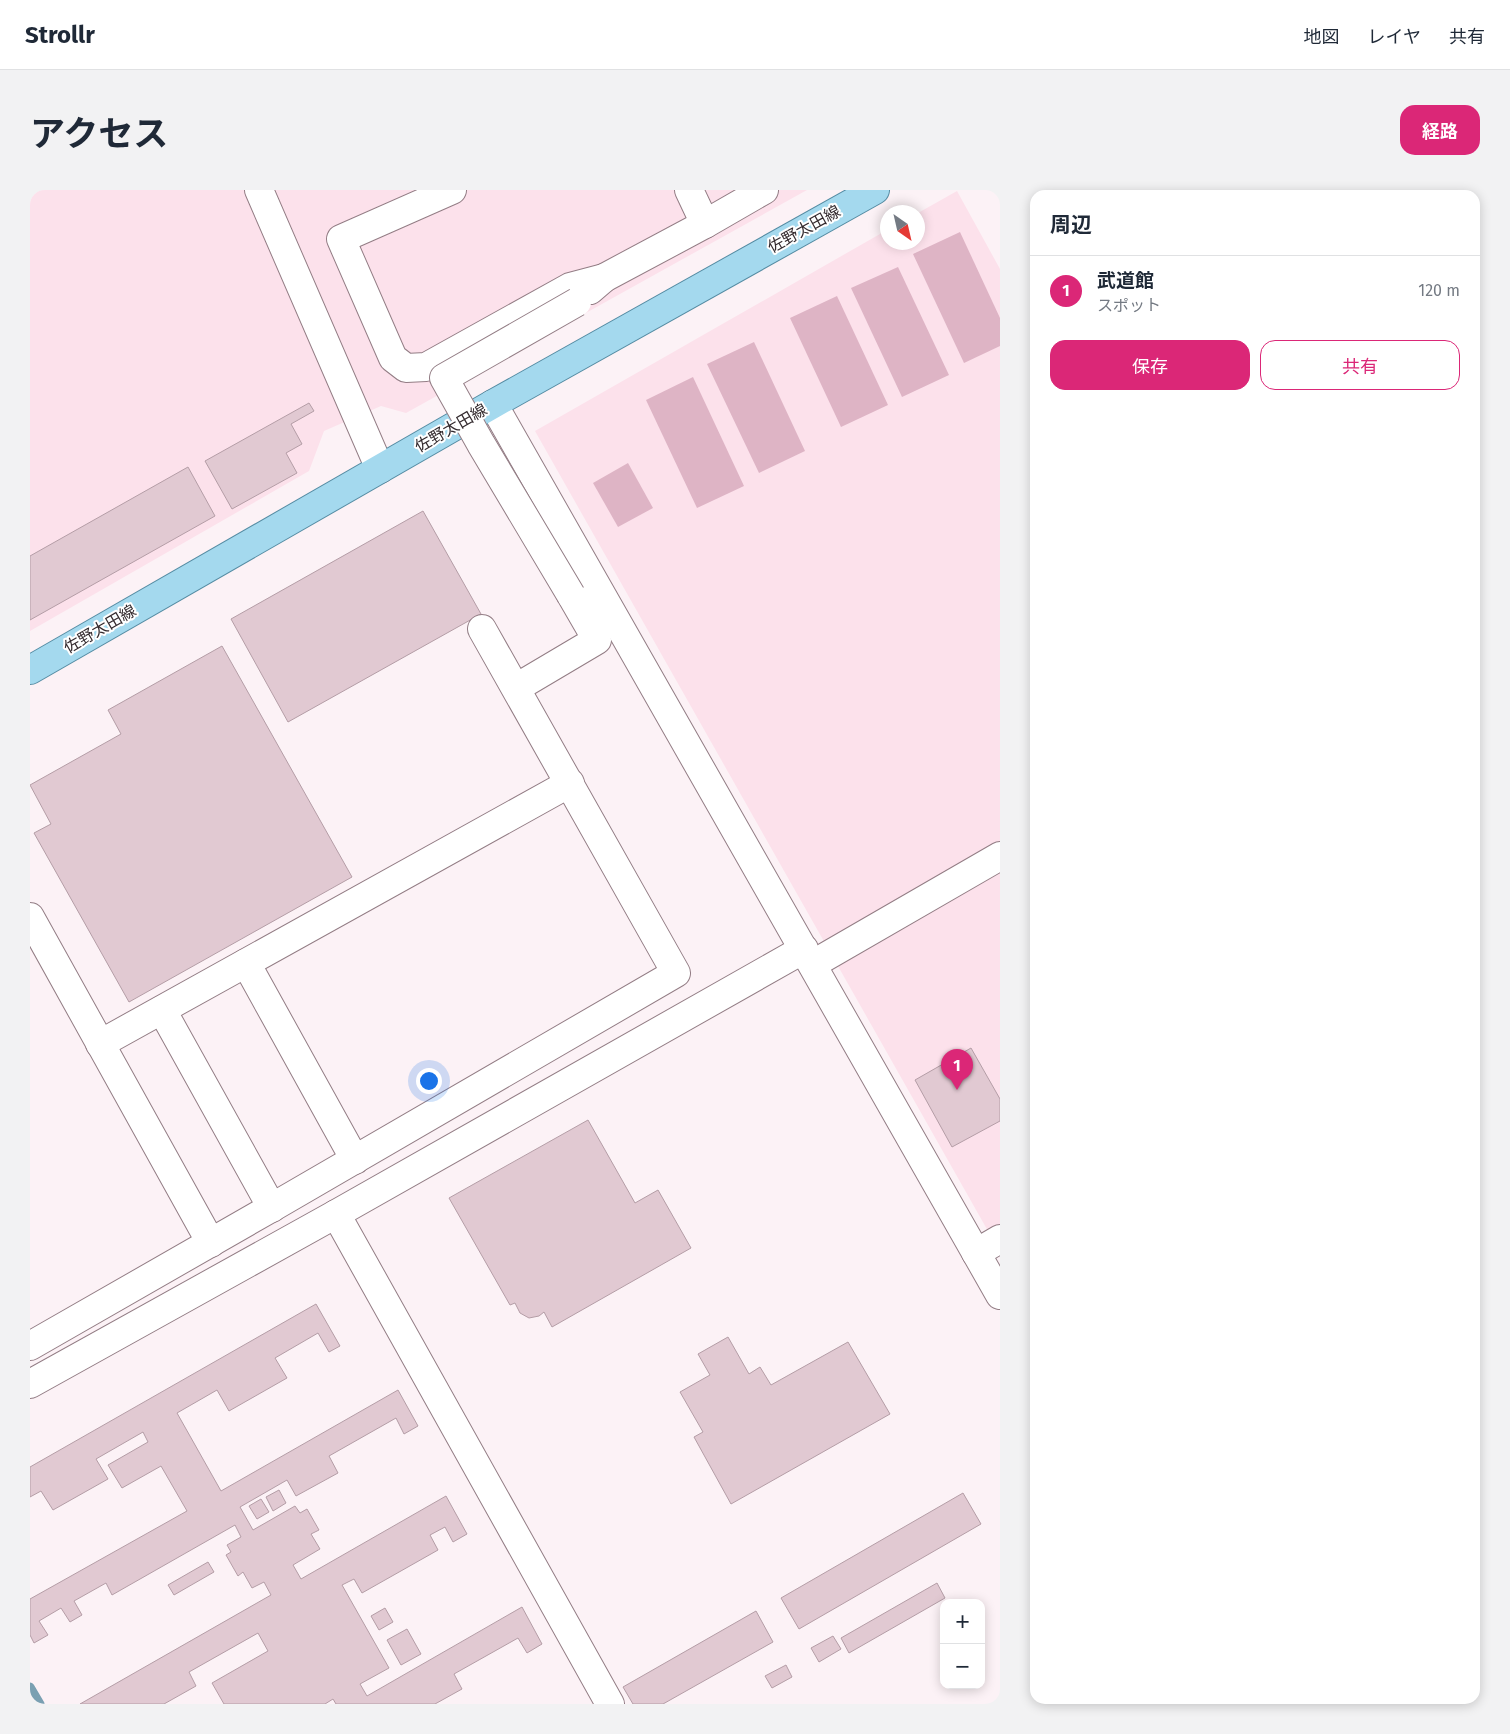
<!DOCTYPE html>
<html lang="ja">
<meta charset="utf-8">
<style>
:root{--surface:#fff;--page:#f2f2f3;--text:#1f2937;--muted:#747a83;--line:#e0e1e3;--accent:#db2777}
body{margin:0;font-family:"Fira Sans","Noto Sans JP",sans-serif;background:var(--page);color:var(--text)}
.controls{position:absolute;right:15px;bottom:15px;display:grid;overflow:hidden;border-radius:10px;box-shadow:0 2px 12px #0003}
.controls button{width:45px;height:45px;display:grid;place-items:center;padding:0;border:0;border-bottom:1px solid var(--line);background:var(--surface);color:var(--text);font:25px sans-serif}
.compass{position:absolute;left:850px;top:15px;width:45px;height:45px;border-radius:50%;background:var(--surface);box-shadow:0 2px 12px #0003;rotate:146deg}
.you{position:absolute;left:398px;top:890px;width:18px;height:18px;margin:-12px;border:4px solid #fff;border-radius:50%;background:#1a73e8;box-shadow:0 0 0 8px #1a73e833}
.badge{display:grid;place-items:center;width:32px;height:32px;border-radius:50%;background:var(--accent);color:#fff;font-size:16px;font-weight:700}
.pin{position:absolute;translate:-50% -41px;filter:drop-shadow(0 1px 2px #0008)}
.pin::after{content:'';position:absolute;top:26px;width:18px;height:15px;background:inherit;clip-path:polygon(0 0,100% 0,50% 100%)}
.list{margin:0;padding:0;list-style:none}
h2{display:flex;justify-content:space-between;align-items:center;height:65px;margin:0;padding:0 20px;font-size:21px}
h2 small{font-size:16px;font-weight:400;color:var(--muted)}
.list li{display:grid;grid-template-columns:32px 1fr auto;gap:15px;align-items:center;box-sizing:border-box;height:70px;padding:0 20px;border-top:1px solid var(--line)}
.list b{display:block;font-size:19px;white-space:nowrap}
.list p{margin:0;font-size:16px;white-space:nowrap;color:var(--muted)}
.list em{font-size:16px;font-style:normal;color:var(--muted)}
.actions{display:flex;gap:10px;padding:15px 20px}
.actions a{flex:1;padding:11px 0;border:1px solid var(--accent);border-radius:15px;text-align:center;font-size:18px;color:var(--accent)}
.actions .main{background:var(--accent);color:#fff}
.map{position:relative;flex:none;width:970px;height:1514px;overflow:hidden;border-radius:15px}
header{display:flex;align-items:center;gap:30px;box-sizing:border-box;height:70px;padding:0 25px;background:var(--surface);border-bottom:1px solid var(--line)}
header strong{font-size:24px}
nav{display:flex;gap:28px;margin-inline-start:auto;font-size:18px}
.intro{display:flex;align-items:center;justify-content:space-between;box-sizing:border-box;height:120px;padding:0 30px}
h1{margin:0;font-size:35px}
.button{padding:12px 22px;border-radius:15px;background:var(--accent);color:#fff;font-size:18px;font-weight:700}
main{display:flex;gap:30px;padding:0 30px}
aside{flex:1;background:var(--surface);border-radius:15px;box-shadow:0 2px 12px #0003}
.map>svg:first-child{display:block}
.built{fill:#fce1eb}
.green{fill:#deb4c5}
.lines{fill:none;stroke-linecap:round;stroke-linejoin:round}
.stream{stroke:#7aa0b2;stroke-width:9}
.building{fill:#e1c9d2;stroke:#b49da6}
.minor-casing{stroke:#937d85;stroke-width:30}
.major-casing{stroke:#558ca3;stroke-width:30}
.path{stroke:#a1989c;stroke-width:3;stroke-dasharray:4 4;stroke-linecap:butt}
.minor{stroke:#fff;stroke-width:28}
.major{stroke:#a4d9ee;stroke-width:28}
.minor-bridge-casing{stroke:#937d85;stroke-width:30;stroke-linecap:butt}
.minor-bridge{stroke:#fff;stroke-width:28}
.labels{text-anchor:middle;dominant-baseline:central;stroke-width:4;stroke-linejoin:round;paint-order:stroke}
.street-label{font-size:16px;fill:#332a2e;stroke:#fff}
</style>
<header>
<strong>Strollr</strong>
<nav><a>地図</a><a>レイヤ</a><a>共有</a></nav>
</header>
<div class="intro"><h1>アクセス</h1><a class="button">経路</a></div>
<main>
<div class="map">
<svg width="970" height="1514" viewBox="0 0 970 1514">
<rect width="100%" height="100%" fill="#fcf2f6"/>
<g class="built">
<path d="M0 0H777L376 223 351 216 294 241 279 281 0 441Z"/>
<path d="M927 1 970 79V1034L958 1041 505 241 857 40 858 52H888V23Z"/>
</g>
<g class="green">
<path d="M930 42 970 128V156L934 173 883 64Z"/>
<path d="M868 77 919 185 872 207 821 98Z"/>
<path d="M807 106 858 215 811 237 760 128Z"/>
<path d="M724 152 775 261 729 283 677 174Z"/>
<path d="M663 187 714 296 667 318 616 210Z"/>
<path d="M598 273 623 318 588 337 563 293Z"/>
</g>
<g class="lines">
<path class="stream" d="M0 1497 10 1514"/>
</g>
<g class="building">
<path d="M279 213 284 221 261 234 272 254 256 263 267 283 202 319 175 271Z"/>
<path d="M158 277 185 326 0 430V366Z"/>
<path d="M393 321 451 424 258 532 201 429Z"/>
<path d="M192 456 322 687 99 812 4 643 21 634 0 595 91 544 78 520Z"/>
<path d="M941 858 970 909V931L922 957 885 890Z"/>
<path d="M558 930 605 1013 628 1000 661 1058 522 1137 514 1122 509 1126 499 1128 490 1123 485 1113 480 1115 419 1008Z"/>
<path d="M286 1114 310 1156 299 1162 288 1143 245 1168 257 1188 199 1221 187 1200 147 1223 191 1301 368 1200 388 1236 374 1244 366 1228 299 1266 308 1283 266 1306 257 1290 210 1317 223 1340 265 1316 270 1323 277 1319 289 1340 281 1344 290 1359 263 1375 271 1389 416 1306 437 1344 423 1352 415 1337 400 1345 408 1360 332 1403 324 1389 312 1395 359 1478 330 1494 337 1506 492 1417 512 1454 497 1463 488 1448 424 1484 432 1499 405 1514H306L303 1509 295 1514H194L182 1493 238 1461 228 1443 159 1482 166 1496 134 1514H50L241 1405 234 1392 222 1398 213 1382 208 1386 196 1365 201 1362 197 1355 211 1347 205 1335 82 1405 76 1393 44 1411 52 1425 40 1432 31 1418 9 1431 18 1445 4 1453 0 1445V1409L157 1321 131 1276 92 1298 78 1275 118 1252 113 1242 66 1269 78 1289 23 1320 11 1301 0 1307V1277Z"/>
<path d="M698 1147 719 1184 730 1177 741 1195 818 1152 860 1224 701 1314 664 1247 673 1242 650 1202 680 1185 668 1164Z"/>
<path d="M249 1300 256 1313 243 1321 236 1307Z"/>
<path d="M933 1303 951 1334 769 1439 751 1408Z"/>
<path d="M231 1309 239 1322 227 1329 219 1316Z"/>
<path d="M178 1372 184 1382 144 1405 138 1395Z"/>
<path d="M907 1393 915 1408 819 1463 811 1448Z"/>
<path d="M355 1418 363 1432 349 1440 341 1426Z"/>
<path d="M726 1421 743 1452 633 1514H603L593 1497Z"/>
<path d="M377 1439 391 1464 371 1475 357 1450Z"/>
<path d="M803 1446 811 1459 789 1472 781 1458Z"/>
<path d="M756 1475 762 1487 742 1498 735 1486Z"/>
</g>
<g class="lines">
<g class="minor-casing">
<g id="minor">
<path d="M229 0 350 279"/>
<path d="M422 0 311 49 363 168 376 178 396 177 540 97 574 88"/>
<path d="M659 0 675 34"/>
<path d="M560 100 574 88 675 34 734 0"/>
<path d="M463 214 970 1105"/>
<path d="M486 498 567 450 541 405"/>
<path d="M0 727 181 1053"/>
<path d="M216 773 325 970"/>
<path d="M783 774 970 666"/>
<path d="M132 820 242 1018"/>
<path d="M70 854 540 593"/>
<path d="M306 1024 580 1514"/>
<path d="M946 1063 970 1049"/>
<path d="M0 1156 248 1014 646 783 452 439"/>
<path d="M0 1194 306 1024 774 759"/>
</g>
</g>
<g class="major-casing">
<path id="major" d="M0 480 463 214 845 0"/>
</g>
<path class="path" d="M0 1512 1 1514"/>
<use href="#minor" class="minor"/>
<use href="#major" class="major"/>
<g class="minor-bridge-casing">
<path id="minor-bridge" d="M541 405 451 254 414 188 547 112"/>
</g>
<use href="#minor-bridge" class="minor-bridge"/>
</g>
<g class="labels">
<g class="street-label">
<text transform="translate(774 39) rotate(-29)">佐野太田線</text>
<text transform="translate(421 238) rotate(-30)">佐野太田線</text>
<text transform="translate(70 439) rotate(-30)">佐野太田線</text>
</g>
</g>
</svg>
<div class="controls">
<button>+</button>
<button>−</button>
</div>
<svg class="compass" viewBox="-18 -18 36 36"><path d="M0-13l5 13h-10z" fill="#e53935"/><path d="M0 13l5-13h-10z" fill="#747a83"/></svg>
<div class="you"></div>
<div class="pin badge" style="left:927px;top:900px">1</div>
</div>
<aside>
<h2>周辺<small></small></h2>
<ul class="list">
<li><span class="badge">1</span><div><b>武道館</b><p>スポット</p></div><em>120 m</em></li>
</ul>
<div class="actions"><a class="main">保存</a><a>共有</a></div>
</aside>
</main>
